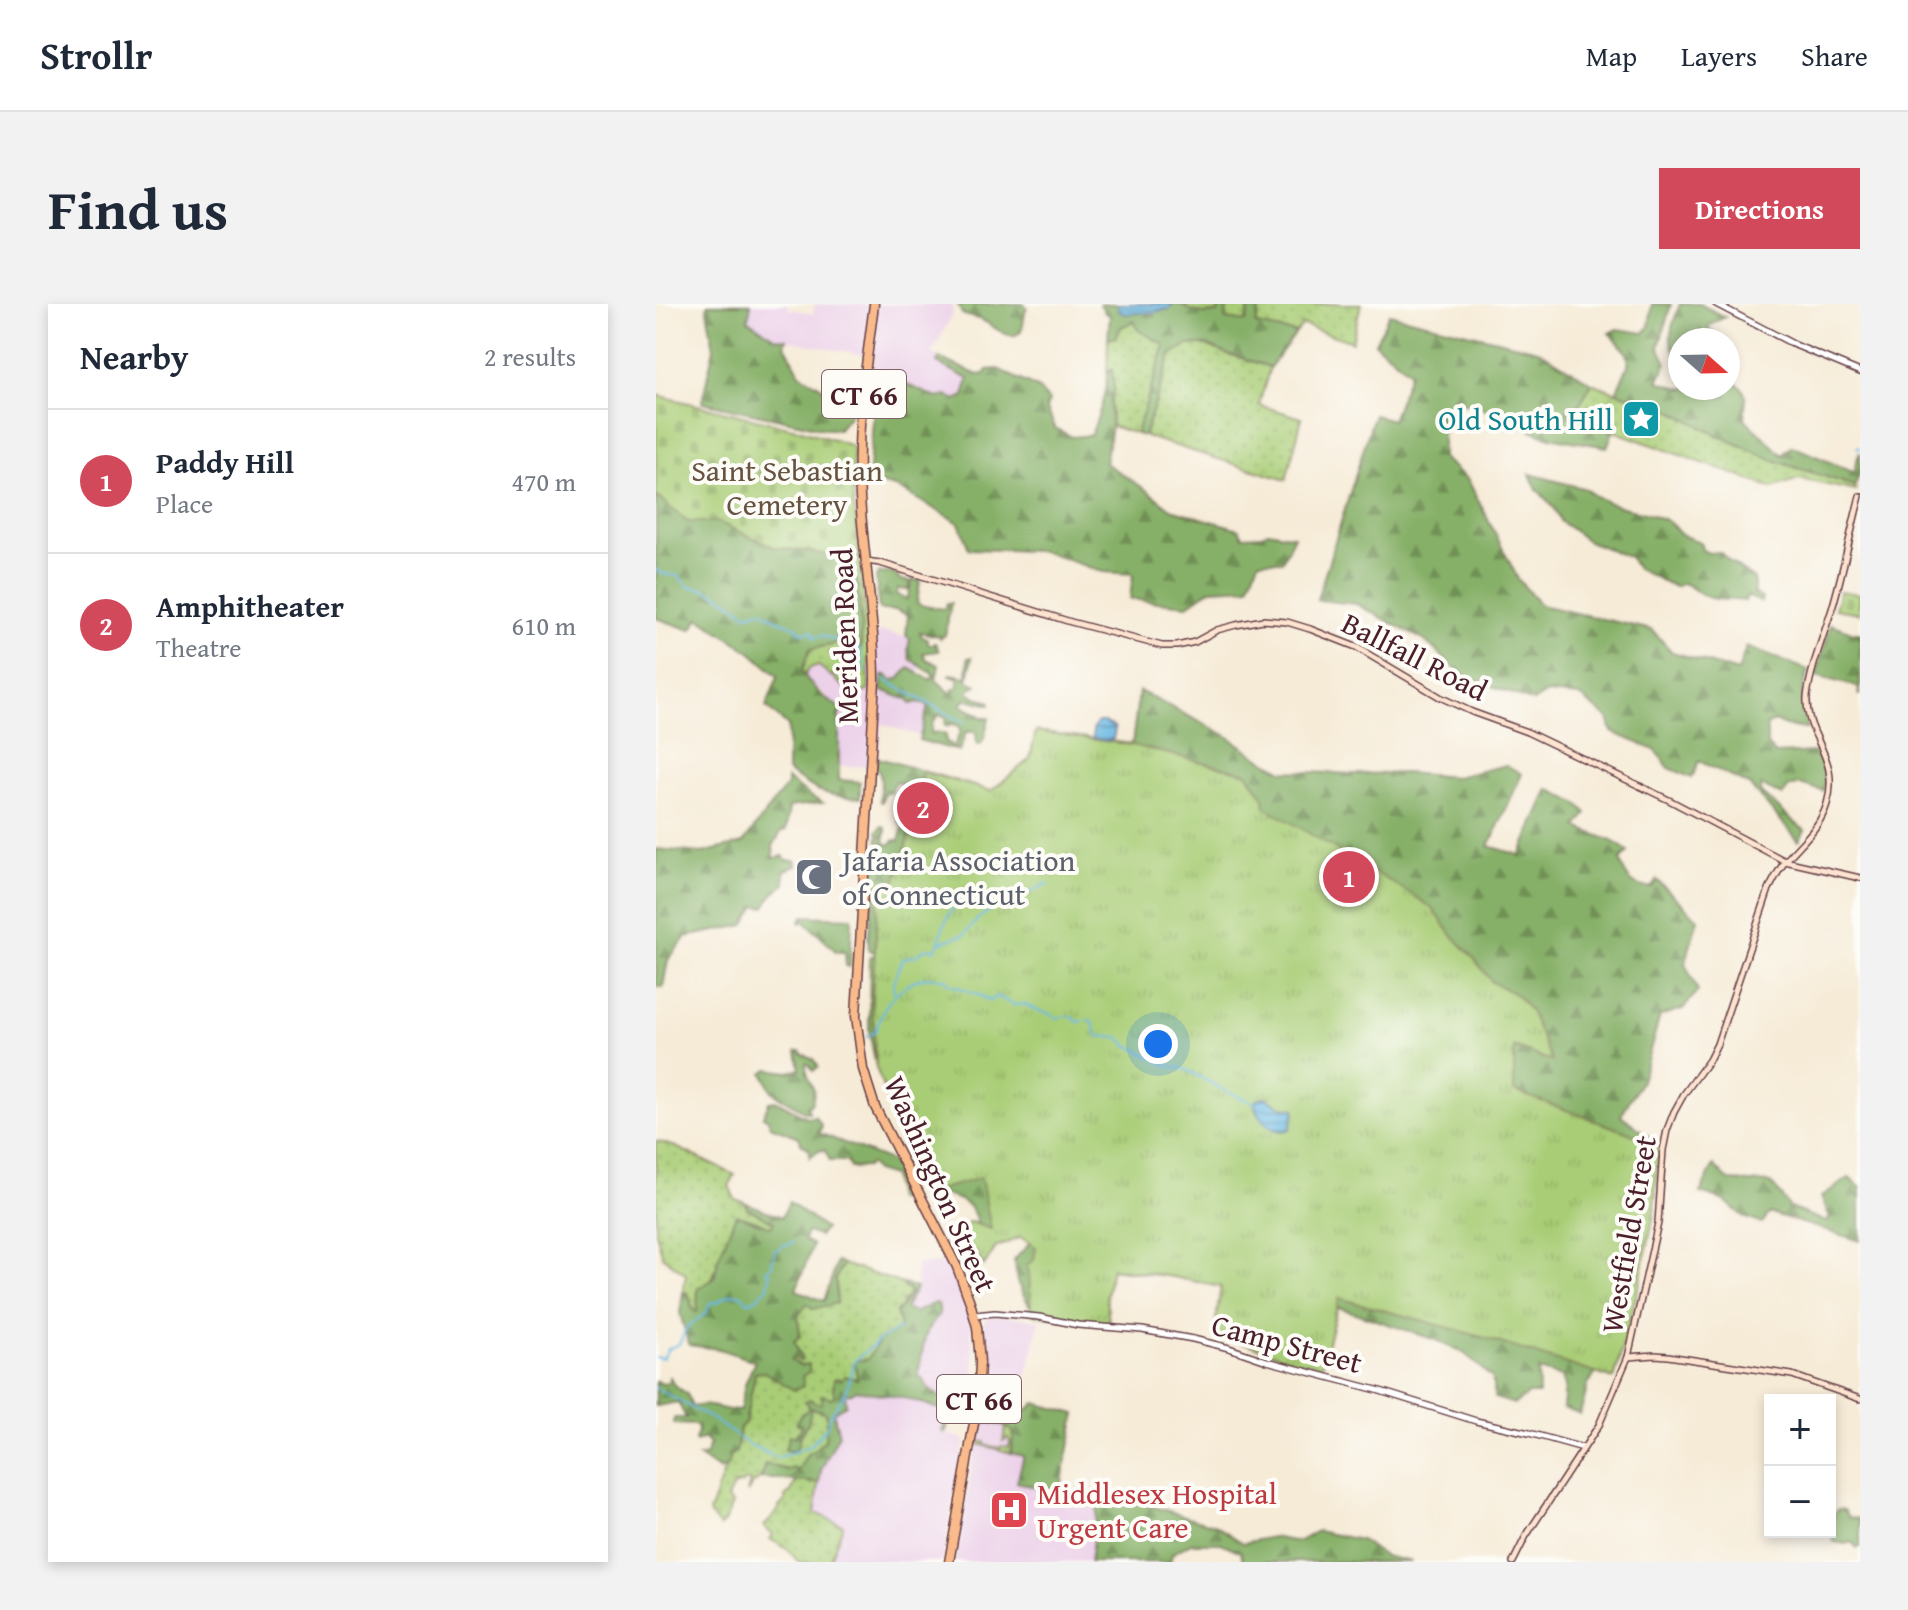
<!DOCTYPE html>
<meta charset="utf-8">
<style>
:root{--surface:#fff;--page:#f2f2f3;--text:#1f2937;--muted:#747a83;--line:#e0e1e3;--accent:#d1495b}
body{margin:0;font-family:"Gentium Book Plus",serif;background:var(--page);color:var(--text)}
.controls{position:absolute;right:24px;bottom:24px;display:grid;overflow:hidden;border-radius:0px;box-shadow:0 4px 12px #0003}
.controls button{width:72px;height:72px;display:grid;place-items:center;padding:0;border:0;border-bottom:2px solid var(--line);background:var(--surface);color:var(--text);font:40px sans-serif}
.compass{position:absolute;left:1012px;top:24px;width:72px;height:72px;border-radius:50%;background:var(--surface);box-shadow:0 4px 12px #0003;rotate:110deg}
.you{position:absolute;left:502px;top:740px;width:28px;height:28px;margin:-20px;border:6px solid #fff;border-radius:50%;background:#1a73e8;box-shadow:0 0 0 12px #1a73e833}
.badge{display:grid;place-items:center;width:52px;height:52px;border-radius:50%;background:var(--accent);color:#fff;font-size:26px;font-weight:700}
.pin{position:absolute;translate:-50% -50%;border:4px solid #fff;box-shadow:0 2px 8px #0006}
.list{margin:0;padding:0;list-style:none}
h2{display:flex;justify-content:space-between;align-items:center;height:104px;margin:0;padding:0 32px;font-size:34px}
h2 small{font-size:26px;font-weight:400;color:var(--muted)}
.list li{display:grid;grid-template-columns:52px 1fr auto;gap:24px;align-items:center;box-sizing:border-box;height:144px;padding:0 32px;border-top:2px solid var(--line)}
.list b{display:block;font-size:30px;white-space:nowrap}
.list p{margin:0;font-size:26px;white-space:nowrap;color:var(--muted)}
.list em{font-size:26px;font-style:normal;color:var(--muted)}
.map{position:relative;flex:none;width:1204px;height:1258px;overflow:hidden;border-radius:0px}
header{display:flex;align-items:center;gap:48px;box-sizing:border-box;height:112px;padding:0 40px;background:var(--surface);border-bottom:2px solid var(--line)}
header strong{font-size:38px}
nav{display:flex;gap:44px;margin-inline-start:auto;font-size:28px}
.intro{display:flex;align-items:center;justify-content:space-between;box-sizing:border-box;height:192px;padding:0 48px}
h1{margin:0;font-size:56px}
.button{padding:20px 36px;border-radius:0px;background:var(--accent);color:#fff;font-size:28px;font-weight:700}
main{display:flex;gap:48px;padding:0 48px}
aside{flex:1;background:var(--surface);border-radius:0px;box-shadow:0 4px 12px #0003}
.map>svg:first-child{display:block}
.built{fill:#ecd1e9}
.grass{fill:url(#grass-dots);stroke:#7a7650;stroke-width:2}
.forest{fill:url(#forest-firs);stroke:#686849;stroke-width:2}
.cemetery{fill:url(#cemetery-stones);stroke:#7a7650;stroke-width:2}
.park{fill:url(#park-tufts);stroke:#7a7650;stroke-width:2}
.water{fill:url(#water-rules);stroke:#5a6c88;stroke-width:2}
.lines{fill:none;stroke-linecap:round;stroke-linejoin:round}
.stream{stroke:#6ab9e4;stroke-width:2}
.tertiary-casing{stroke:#643e45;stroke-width:8}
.secondary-casing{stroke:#643e45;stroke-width:8}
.trunk-casing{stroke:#643e45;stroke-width:11}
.tertiary{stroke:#fff;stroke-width:5}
.secondary{stroke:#fde4d1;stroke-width:5}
.trunk{stroke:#fabb8c;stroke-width:8}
.labels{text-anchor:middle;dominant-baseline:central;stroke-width:8;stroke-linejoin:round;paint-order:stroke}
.shield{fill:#fdfcf7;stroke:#806168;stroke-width:2}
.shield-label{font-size:28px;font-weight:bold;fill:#4a1f2b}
.culture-label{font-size:30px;fill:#0d838f;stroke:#fdfcf7;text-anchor:end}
.park-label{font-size:30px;fill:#665342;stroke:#fdfcf7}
.street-label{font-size:30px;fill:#4a1f2b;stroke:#fdfcf7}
.worship-label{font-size:30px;fill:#5b616d;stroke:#fdfcf7;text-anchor:start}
.health-label{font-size:30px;fill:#be3a42;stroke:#fdfcf7;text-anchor:start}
</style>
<header>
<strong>Strollr</strong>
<nav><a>Map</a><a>Layers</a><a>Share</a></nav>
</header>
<div class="intro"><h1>Find us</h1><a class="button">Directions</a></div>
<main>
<aside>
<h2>Nearby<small>2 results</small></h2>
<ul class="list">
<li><span class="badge">1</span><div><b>Paddy Hill</b><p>Place</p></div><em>470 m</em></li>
<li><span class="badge">2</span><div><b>Amphitheater</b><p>Theatre</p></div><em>610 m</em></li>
</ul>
</aside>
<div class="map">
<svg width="1204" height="1258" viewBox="0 0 1204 1258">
<defs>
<pattern id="grass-dots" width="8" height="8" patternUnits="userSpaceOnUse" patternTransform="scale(2)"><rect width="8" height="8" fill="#a9cd76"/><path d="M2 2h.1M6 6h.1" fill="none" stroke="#93b066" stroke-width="1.8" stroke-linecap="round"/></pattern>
<pattern id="forest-firs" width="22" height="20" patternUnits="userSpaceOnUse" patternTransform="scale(2)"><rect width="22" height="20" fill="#86b067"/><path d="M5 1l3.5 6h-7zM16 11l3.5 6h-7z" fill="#708f55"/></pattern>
<pattern id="cemetery-stones" width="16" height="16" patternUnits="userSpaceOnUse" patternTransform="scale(2)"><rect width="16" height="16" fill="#a9cd76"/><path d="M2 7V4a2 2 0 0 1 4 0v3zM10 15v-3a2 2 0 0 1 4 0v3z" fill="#93b066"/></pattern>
<pattern id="park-tufts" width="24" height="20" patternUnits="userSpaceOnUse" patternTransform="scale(2)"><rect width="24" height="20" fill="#a9cd76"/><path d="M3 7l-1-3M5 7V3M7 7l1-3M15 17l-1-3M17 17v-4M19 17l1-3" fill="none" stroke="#93b066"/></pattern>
<pattern id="water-rules" width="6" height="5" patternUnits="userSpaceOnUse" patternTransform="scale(2)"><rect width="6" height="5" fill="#6ab9e4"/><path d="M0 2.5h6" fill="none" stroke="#5996b9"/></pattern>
</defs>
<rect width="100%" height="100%" fill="#fdfcf7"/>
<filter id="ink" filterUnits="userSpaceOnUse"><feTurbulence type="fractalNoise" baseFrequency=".0125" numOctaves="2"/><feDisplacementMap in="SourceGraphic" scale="16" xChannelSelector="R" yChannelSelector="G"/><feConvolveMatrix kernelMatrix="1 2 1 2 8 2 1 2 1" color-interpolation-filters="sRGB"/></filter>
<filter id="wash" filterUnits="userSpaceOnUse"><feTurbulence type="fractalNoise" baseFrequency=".006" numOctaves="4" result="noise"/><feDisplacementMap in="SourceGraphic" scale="32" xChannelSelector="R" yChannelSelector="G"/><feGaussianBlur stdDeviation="1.8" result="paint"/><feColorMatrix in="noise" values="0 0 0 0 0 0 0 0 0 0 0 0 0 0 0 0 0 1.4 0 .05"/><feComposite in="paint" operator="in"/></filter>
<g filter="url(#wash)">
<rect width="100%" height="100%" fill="#f6ebd7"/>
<g class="built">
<path d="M95 0H132L131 4 157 10 159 0H296L297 9 276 49 283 54 281 59 314 75 306 93 300 96 291 92 281 94 261 83 243 82 230 77 224 69 216 68 218 53 120 34 91 16Z"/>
<path d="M225 327 254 334 252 345 254 355 264 362 263 371 253 365 243 375 236 376 226 387H231L241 394 246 393 272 402 263 432 226 420 223 454 219 462H183V410L166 388 159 384 149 373 154 345 181 337 205 345Z"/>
<path d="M288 959H292L296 965 309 998 315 1023 319 1073 316 1108 295 1105 296 1100 271 1083 268 1076 262 1073 265 1065 264 1051 268 1036 273 1022 283 1012 271 1001 258 1009 248 1003 260 984V960Z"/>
<path d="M347 1012 384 1016 359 1119 341 1117 351 1122 358 1129 355 1149 367 1152V1155L417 1194 441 1203 434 1258H299L328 1094 331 1048 328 1018 330 1014 335 1013Z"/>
<path d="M200 1086 249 1094 291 1107 287 1128 309 1136 299 1180 287 1258H173L186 1221 159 1209 165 1166 183 1130 176 1108 189 1090 196 1089Z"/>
</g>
<g class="grass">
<path d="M528 0H564L562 9 547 10 528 4Z"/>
<path d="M572 0H594L590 18 569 15Z"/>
<path d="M604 0H705L696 38 647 21 640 29 600 21Z"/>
<path d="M478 17 482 26 510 41 480 130 455 122 454 98 458 85 455 66 451 69 452 35 460 33 465 23Z"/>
<path d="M531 41H551L569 49 614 63 603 101 646 114 630 176 488 132 515 51Z"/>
<path d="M936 79 960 88 1002 99 1057 129 1117 156 1199 182 1200 187 1143 175 1116 184 921 114V104Z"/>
<path d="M196 254 204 255 213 346V383L212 387C198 391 190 385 179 375L180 371 177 370 176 373 163 362C156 362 152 364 149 371L146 367 154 345 176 341 181 337 205 345C207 313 203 285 196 254Z"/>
<path d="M0 837 20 843 79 871 73 882 79 895 88 898 91 904 119 917 115 923 81 910C67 943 57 977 41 1009L37 1006 32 989 27 988 30 970 7 953 0 929Z"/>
<path d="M187 960 247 980V983L254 987 253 992 246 998 244 1024 223 1036 202 1076 185 1077 178 1082 179 1092 164 1100 153 1101 152 1106 145 1110 144 1119 146 1120 143 1134 146 1130 149 1122 152 1120 155 1104 169 1108 171 1114 170 1136C158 1145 151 1158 141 1168L109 1161 105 1174 96 1181 91 1189 94 1177H88L86 1180 79 1181 75 1186 71 1195 76 1200 69 1217 64 1223 53 1209 74 1151 80 1148 84 1123 89 1119 99 1069 108 1067 138 1086 145 1062 135 1056 137 1053 138 1037 144 1032 142 1012 151 999H181L179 975Z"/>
<path d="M328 1111C336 1119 349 1119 358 1129L355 1149 322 1140 324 1137 329 1138V1141L344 1144 345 1142 353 1143 354 1138 352 1134 347 1137 350 1122 328 1118 324 1132Z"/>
<path d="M140 1177 163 1179 159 1209 187 1221 173 1258H143L131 1245 114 1235 117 1231 108 1223C109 1220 112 1219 114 1216 120 1211 120 1204 129 1197V1193L135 1188Z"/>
</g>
<g class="forest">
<path d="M52 0H95L92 16 120 34 131 35 129 41 145 71 165 82 173 92 194 83V112L182 125H169L46 98 58 44 51 6Z"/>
<path d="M302 0H367L371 4C367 11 369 17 366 24 359 43 335 20 326 16 319 14 312 12 306 10Z"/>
<path d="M444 0H528L529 4 547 10 562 9 564 0H572L569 15 590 18 594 0H604L600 21 640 29 614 63 569 49 551 41H531L515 51 488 132 480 130 509 41 482 26 478 17 465 23 460 33 452 35 454 11 449 9Z"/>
<path d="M996 0H1015L1003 43 1011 59 1002 77 1028 85 1029 84H1072V57L1081 54V80C1094 88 1089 101 1088 114L1126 151 1136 142 1197 168 1200 166 1199 161 1204 148V167L1199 182 1117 156 1057 129 1002 99 960 88C975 54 981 56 953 29L961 25 988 29 993 23Z"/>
<path d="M1024 0H1044L1069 13 1051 23 1059 31 1057 36H1024V56C1008 36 1016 22 1024 0Z"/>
<path d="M733 10 882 46 936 79 921 104V114L957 128 951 143 892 133 816 100 796 99 786 115V154L812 176 862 275 884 301 996 326 1016 348 1082 368 1090 343 1152 366 1146 392 1151 425 1129 422 1118 417 1111 422V441L1120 450 1162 448C1168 462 1171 472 1167 487L1144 480 1132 484 1127 492 1106 482 1104 488C1112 497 1118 499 1126 507 1134 514 1140 520 1149 526L1143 537 1093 481 1043 457 1036 474 1013 464 999 446 956 428 952 414 924 392 891 389 877 398 807 371 768 336 700 300 661 296 718 111 736 116 754 68 719 39Z"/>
<path d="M283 54 322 71 329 70 332 66 342 65 383 85 393 97 390 103 399 124 416 133 435 131C443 110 450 92 451 69L456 66 458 86 454 98 455 122 449 159 492 187 515 205 583 225 587 232 605 231 612 227 638 232 626 257H603L593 283 555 285 532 301 474 295 477 270 447 268 386 247 313 245 303 219 240 183 212 177 221 69H224L230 77 242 82 250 80 281 94 291 92 300 96 308 92 313 75 281 59Z"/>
<path d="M874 170 930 185C947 202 984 206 1007 215 1019 220 1018 226 1026 231 1032 234 1038 236 1044 238L1046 246 1053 249 1064 248 1074 258 1098 275V290L1106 294 1105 298 1091 292 1089 297C1076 295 1061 297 1049 292 1040 289 1036 282 1027 279L1019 283 981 265 973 253 932 237 904 217 898 204 880 184Z"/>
<path d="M0 192 32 218H62L118 243 196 254C203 285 207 313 205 345L181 337 176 341 154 345 146 367C154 381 169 397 186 404V408L183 410V476L204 478V494C167 492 162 488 131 467L132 422 110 403 122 372 96 349 43 314 35 326 0 314Z"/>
<path d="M223 269H237L245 276 254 277 252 286 242 285 240 290 251 295 257 275 264 277 261 299C269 304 280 303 289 305L291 299H295L289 331 284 334 283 332 264 328 266 333 271 334 273 341 279 339 283 347 267 349 270 355 283 361 280 376 296 390 297 385 301 384 303 374 294 371 295 370 311 373 312 354 316 353 312 377 321 381 313 386V390L334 398V401L311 395 305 400C310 407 321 407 327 414H333L328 434 325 440 321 441 320 428H310L303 447 297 445 304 428 303 422 294 419 293 422 289 421 290 413 282 411 276 420 275 430 281 428 290 431V438L295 440 296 445 263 436 272 402 261 398 255 400 251 395C242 394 234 387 225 387L226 372 230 371 236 376 243 375 253 364 275 376 278 371 254 355 252 345 254 334 250 332 252 311 241 306H223L220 273Z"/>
<path d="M1175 320 1198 329H1204V392L1202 383 1160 372Z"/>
<path d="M483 387 570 431 605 455 627 467 699 470 749 469 800 473 850 461 866 470 833 542 864 551 893 485 922 500 931 509 921 523C938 531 958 535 972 548L964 556C969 573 977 585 996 583L1001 576 1042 615 1029 660 1042 687 1027 705 1004 712 985 777 965 811 1003 840 998 910 982 985 958 1075 940 1069 932 1081 924 1110 907 1104 909 1083 906 1073 882 1066 883 1090H872L858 1100 839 1094 836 1074 808 1049 780 1036 681 1003 666 1061 639 1057 578 1035 558 1032 565 983 518 973 455 965 450 991 453 1020 378 1010 361 978 358 956 374 939 365 933 340 943 328 962 304 926 314 918 321 920C318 895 295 892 274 888L260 850 239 816 220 763 213 726 214 652H218L219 648 213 646 212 633 216 601 218 600 216 593 219 590 216 583 219 582 218 567 220 565 218 557 222 542 226 540 221 536 223 532 221 528 226 522 229 523 230 526 228 538 233 541 239 536 243 537 247 523 243 517 245 507 239 496 241 492H245V500L249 501 251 485 246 480 239 478 235 489H229L226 498 224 497C224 486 228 469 219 462L223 454 335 487 374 455 380 427 476 440Z"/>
<path d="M131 475 155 493 167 499 133 503 130 526 125 528 117 542 118 554 128 552 130 556H139L141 561 128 567 129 580 116 591 109 603 100 602 88 621 30 633 12 656 7 683H0V545L46 549 87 539 131 481Z"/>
<path d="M147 612 196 614 194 663 190 662 189 648H181L147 616 145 619 144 618Z"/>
<path d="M141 747H145L146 750C155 753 160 755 162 763L157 767 153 760 150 759C149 771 156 777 158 787 158 789 156 797 156 799L151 802 153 808H150L120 791 115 786 107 769 112 765 133 768 144 765Z"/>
<path d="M121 797 152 814 159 812 166 822 163 829 236 858 249 896H240L236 872 219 867 214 860 210 863 194 864 191 857H174L169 846 161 847 154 853 153 844 146 841 143 833 114 822 112 815 107 812 113 798Z"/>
<path d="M1058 861 1073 877 1115 879 1134 904 1171 918 1174 913 1165 893 1193 874 1204 883V937L1114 909 1106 919 1089 914 1069 897 1044 889Z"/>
<path d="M88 898 126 913 133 898 169 925 163 932 151 928 148 936 157 941 140 986 168 997 181 958 187 960 179 975 181 999 158 1005 151 1000 142 1012 144 1032 138 1037 146 1056 144 1057 137 1053 135 1056 145 1062 153 1060V1068L147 1072V1082L138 1086 108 1068 99 1069 89 1119 84 1123 80 1148 74 1151 71 1163 63 1166 59 1162H56L43 1153 50 1151 54 1140 48 1134 40 1138 39 1136 42 1128 41 1121 18 1120V1114H30L22 1098 0 1102V1076L6 1080 12 1078 14 1073 18 1081 31 1090 36 1103C54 1098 67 1107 84 1107L89 1080 99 1057 63 1045 33 1041 24 1009 27 988 32 989 37 1006 41 1008 42 984 58 975 62 955 80 910 115 923 118 918 91 904Z"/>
<path d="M247 980 260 984 249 1004 258 1009 279 999 282 1000C287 1013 276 1016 271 1028 265 1043 266 1058 262 1072L268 1076 271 1083 297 1103 295 1105 290 1129 287 1128 290 1107 249 1094 200 1086 196 1089 189 1090 190 1101 177 1108 183 1130 165 1166 163 1179 105 1174 109 1160 131 1166 138 1164 141 1168 152 1149H155L169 1136 171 1114 169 1108 155 1104 152 1120 149 1122 146 1130 143 1134V1140L137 1148 129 1146 133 1131 138 1133 144 1126 146 1120H141C142 1113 145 1110 152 1106L153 1101 149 1097 154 1095 159 1099 164 1100 166 1098V1091L175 1094 179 1092V1089L177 1086 178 1075 182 1074 185 1076 188 1072 201 1075 199 1057 212 1055 223 1036 244 1024 240 1008C245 1004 253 993 254 987L248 984Z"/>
<path d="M379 1099 420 1110 405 1182 418 1188 429 1183 432 1190 443 1185 452 1189 559 1221 587 1239 616 1233 642 1238 661 1227 704 1236 728 1252 756 1258H587L585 1248 565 1239H535L516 1250 514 1258H434L441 1203 417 1194 361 1178 367 1155V1152L355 1149 358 1129 351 1122 336 1117 359 1119 362 1106 373 1105Z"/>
<path d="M1182 1205 1188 1206 1193 1213 1204 1215V1243L1201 1244 1196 1238 1190 1240 1178 1238 1174 1226V1213H1179V1208Z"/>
</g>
<g class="cemetery">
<path d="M0 91 149 127 194 141 197 145V191L204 255 118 243 62 218H32L0 192Z"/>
<path d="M1184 287 1204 290 1203 309 1179 305Z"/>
</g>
<path class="park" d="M380 427 476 441 591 469 608 494 609 503 757 591 777 605 795 630 816 652 836 678 861 691 874 707 896 757 858 743V787L1003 840 998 910 982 985 958 1075 823 1032 683 994 666 1061 639 1057 578 1035 558 1032 565 983 518 973 456 964 450 991 453 1020 378 1010 375 1006 373 967 370 962 378 956 380 943 364 933 340 943 328 962 304 926 314 918 335 925 325 874 274 888 256 854 259 849 239 816 220 763 216 694 223 581 239 579 253 532 267 468 335 487 374 455Z"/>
<g class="water">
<path d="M462 0H517L513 5 499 8 469 10 463 7Z"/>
<path d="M442 418H448L458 423 459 425 457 435 452 437 437 434V425Z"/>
<path d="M610 793 626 803 639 805 634 825C616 832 604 815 598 799L603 794Z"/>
</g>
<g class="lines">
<g class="stream">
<path d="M1201 143 1204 144"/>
<path d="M0 266 8 270 22 272 33 283C54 283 74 297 90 310L106 306C117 315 128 319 141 323L143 327 149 329 156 327 158 333 167 332 204 345 209 368"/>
<path d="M229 376 308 419"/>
<path d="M283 638 288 621 300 598 319 584"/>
<path d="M238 688C236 676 242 665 247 654L259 652 270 644 279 646 283 639 309 630 323 614 351 594 375 588 393 579"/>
<path d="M431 716 437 718 441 732 464 734 470 740 511 761 531 766 568 786 598 799"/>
<path d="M210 733 219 728C226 709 230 696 247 684 254 678 261 674 271 673 277 673 284 674 291 675V679L323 691 334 697 340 692 358 701 369 700C379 709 391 706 401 714L411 712 418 714 421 718 427 717"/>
<path d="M0 1053 7 1054 12 1045 23 1040 31 1023 49 1010 55 998 60 999C70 993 74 988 86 991L91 998C101 996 107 990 113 981L112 978 115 969H111L110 966 115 963 119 946 126 943 127 941H131L137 938"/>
<path d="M0 1084 56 1115 92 1140 121 1154 154 1142 170 1124 176 1108 189 1090 199 1057 223 1036 244 1024"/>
</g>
</g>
</g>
<g filter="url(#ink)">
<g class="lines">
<g class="tertiary-casing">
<g id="tertiary">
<path d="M1060 0 1139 41 1204 68"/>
<path d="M318 1011 339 1009 383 1013 422 1021 486 1026 537 1035 573 1044 611 1057 721 1086 820 1117 873 1129 927 1144"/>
</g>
</g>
<g class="secondary-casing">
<g id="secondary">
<path d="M210 257 224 259 415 318 506 342H521L539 338 561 326 580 321 607 316 631 318 654 325 700 343 784 393 816 408 871 428 1015 497 1129 557 1204 574"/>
<path d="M972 1053 999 1051 1012 1052 1136 1071 1204 1095"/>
<path d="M857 1258 870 1232 943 1121 972 1053 1002 919 1007 846 1011 826 1018 808 1028 790 1053 756 1061 740 1113 585C1118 576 1122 567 1128 559 1144 539 1163 526 1171 500 1185 453 1149 433 1151 394 1153 369 1168 330 1176 305 1187 268 1194 230 1204 192"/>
</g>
</g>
<g class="trunk-casing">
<path id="trunk" d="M218 0C211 57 201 115 203 173 205 241 219 308 219 376L200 712 207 765 219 803 301 963 314 998 321 1023 324 1058 322 1097 293 1258"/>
</g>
<use href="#tertiary" class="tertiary"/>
<use href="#secondary" class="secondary"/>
<use href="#trunk" class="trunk"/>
</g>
</g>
<defs>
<g id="sight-square" transform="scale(2)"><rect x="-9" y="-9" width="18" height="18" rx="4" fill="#0f9aa8" stroke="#fdfcf7"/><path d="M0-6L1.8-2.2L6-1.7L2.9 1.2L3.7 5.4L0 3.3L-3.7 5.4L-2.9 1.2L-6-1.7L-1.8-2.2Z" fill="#fff"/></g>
<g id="mosque-square" transform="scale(2)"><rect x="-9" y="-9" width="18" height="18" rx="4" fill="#6b7280" stroke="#fdfcf7"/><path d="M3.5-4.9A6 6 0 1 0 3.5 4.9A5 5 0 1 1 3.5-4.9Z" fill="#fff"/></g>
<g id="hospital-square" transform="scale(2)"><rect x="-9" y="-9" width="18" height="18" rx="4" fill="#e0444e" stroke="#fdfcf7"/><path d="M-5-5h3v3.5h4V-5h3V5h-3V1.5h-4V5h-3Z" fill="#fff"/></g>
</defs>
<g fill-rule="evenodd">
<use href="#sight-square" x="985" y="115"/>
<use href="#mosque-square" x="158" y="573"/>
<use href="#hospital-square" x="353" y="1206"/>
</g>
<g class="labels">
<g class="shield">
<rect x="166" y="66" width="84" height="48" rx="6"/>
<rect x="281" y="1071" width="84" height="48" rx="6"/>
</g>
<g class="shield-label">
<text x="208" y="90">CT 66</text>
<text x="323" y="1095">CT 66</text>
</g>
<g class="culture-label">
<text x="957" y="115">Old South Hill</text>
</g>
<g class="park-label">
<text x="131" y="166">Saint Sebastian<tspan x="131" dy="34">Cemetery</tspan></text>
</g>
<g class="street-label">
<text transform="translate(188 332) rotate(-92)">Meriden Road</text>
<text transform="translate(759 352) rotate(27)">Ballfall Road</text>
<text transform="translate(285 880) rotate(66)">Washington Street</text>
<text transform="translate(972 930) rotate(-80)">Westfield Street</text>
<text transform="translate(631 1039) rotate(15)">Camp Street</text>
</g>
<g class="worship-label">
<text x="186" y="556">Jafaria Association<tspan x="186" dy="34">of Connecticut</tspan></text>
</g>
<g class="health-label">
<text x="381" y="1189">Middlesex Hospital<tspan x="381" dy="34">Urgent Care</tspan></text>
</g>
</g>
</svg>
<div class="controls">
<button>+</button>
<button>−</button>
</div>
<svg class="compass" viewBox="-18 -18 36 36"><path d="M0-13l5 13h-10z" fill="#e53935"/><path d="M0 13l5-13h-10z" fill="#747a83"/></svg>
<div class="you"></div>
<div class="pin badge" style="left:693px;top:573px">1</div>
<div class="pin badge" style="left:267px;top:504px">2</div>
</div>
</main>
